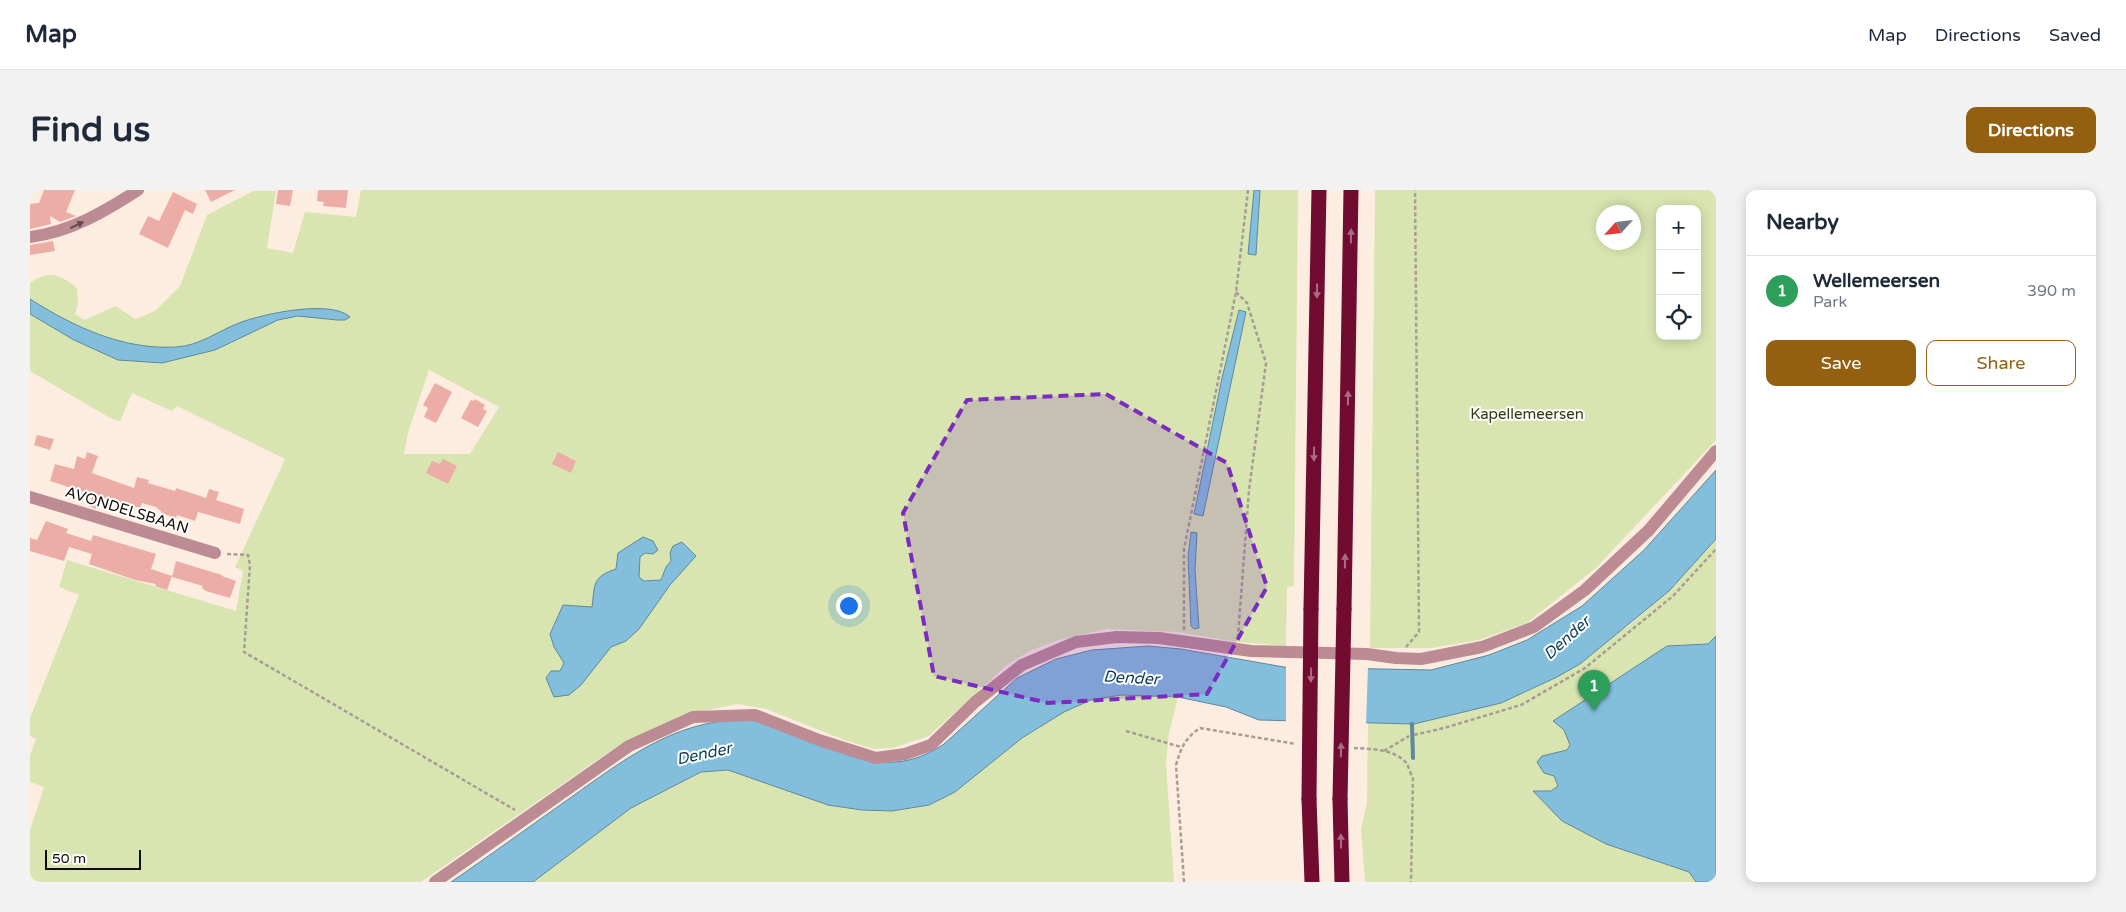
<!DOCTYPE html>
<meta charset="utf-8">
<style>
:root{--surface:#fff;--page:#f2f2f3;--text:#1f2937;--muted:#747a83;--line:#e0e1e3;--accent:#936012}
body{margin:0;font-family:"Varela Round",sans-serif;background:var(--page);color:var(--text)}
.controls{position:absolute;right:15px;top:15px;display:grid;overflow:hidden;border-radius:10px;box-shadow:0 2px 12px #0003}
.controls button{width:45px;height:45px;display:grid;place-items:center;padding:0;border:0;border-bottom:1px solid var(--line);background:var(--surface);color:var(--text);font:25px sans-serif}
.compass{position:absolute;left:1566px;top:15px;width:45px;height:45px;border-radius:50%;background:var(--surface);box-shadow:0 2px 12px #0003;rotate:243deg}
.scale{position:absolute;left:15px;bottom:12px;width:96px;box-sizing:border-box;padding-left:5px;border:2px solid #100b07;border-top:0;font-size:14px;line-height:18px;white-space:nowrap;color:#100b07;-webkit-text-stroke:4px #fefefe;paint-order:stroke}
.you{position:absolute;left:818px;top:415px;width:18px;height:18px;margin:-12px;border:4px solid #fff;border-radius:50%;background:#1a73e8;box-shadow:0 0 0 8px #1a73e833}
.badge{display:grid;place-items:center;width:32px;height:32px;border-radius:50%;background:var(--accent);color:#fff;font-size:16px;font-weight:700}
.pin{position:absolute;translate:-50% -41px;filter:drop-shadow(0 1px 2px #0008)}
.pin::after{content:'';position:absolute;top:26px;width:18px;height:15px;background:inherit;clip-path:polygon(0 0,100% 0,50% 100%)}
.list{margin:0;padding:0;list-style:none}
h2{display:flex;justify-content:space-between;align-items:center;height:65px;margin:0;padding:0 20px;font-size:21px}
h2 small{font-size:16px;font-weight:400;color:var(--muted)}
.list li{display:grid;grid-template-columns:32px 1fr auto;gap:15px;align-items:center;box-sizing:border-box;height:70px;padding:0 20px;border-top:1px solid var(--line)}
.list b{display:block;font-size:19px;white-space:nowrap}
.list p{margin:0;font-size:16px;white-space:nowrap;color:var(--muted)}
.list em{font-size:16px;font-style:normal;color:var(--muted)}
.actions{display:flex;gap:10px;padding:15px 20px}
.actions a{flex:1;padding:11px 0;border:1px solid var(--accent);border-radius:10px;text-align:center;font-size:18px;color:var(--accent)}
.actions .main{background:var(--accent);color:#fff}
.icon{flex:none;width:28px;height:28px;fill:none;stroke:currentColor;stroke-width:2;stroke-linecap:round;stroke-linejoin:round}
.map{position:relative;flex:none;width:1686px;height:692px;overflow:hidden;border-radius:10px}
header{display:flex;align-items:center;gap:30px;box-sizing:border-box;height:70px;padding:0 25px;background:var(--surface);border-bottom:1px solid var(--line)}
header strong{font-size:24px}
nav{display:flex;gap:28px;margin-inline-start:auto;font-size:18px}
.intro{display:flex;align-items:center;justify-content:space-between;box-sizing:border-box;height:120px;padding:0 30px}
h1{margin:0;font-size:35px}
.button{padding:12px 22px;border-radius:10px;background:var(--accent);color:#fff;font-size:18px;font-weight:700}
main{display:flex;gap:30px;padding:0 30px}
aside{flex:1;background:var(--surface);border-radius:10px;box-shadow:0 2px 12px #0003}
.map>svg:first-child{display:block}
.green{fill:#d8e5b0;fill-rule:evenodd}
.water{fill:#83bedc;stroke:#60889c}
.pier{fill:#fdede1}
.lines{fill:none;stroke-linecap:round;stroke-linejoin:round}
.stream{stroke:#60889c;stroke-width:4}
.building{fill:#ebada6}
.path{stroke:#a99c93;stroke-width:2.5;stroke-dasharray:4 2.5;stroke-linecap:butt}
.minor{stroke:#bc8b93;stroke-width:12}
.highway{stroke:#710b2f;stroke-width:15}
.highway-bridge{stroke:#710b2f;stroke-width:15}
.oneway{fill:#664b4d}
.oneway2{fill:#a96c82}
.marked{fill:#7b2cbf;fill-opacity:0.2;stroke:#7b2cbf;stroke-width:4;stroke-dasharray:10 6;stroke-linejoin:round}
.labels{text-anchor:middle;dominant-baseline:central;stroke-width:4;stroke-linejoin:round;paint-order:stroke}
.park-label{font-size:15px;fill:#333a11;stroke:#fefefe}
.street-label{font-size:15px;fill:#100b07;stroke:#fefefe}
.water-label{font-size:16px;font-style:italic;fill:#0b3e53;stroke:#fefefe}
</style>
<header>
<strong>Map</strong>
<nav><a>Map</a><a>Directions</a><a>Saved</a></nav>
</header>
<div class="intro"><h1>Find us</h1><a class="button">Directions</a></div>
<main>
<div class="map">
<svg width="1686" height="692" viewBox="0 0 1686 692">
<rect width="100%" height="100%" fill="#fdede1"/>
<g class="green">
<path d="M331 0H1268L1264 396 1257 397 1256 456 1207 452 1148 442 1076 439 1028 450 1002 460 978 474 899 546 863 558 844 559 817 551 736 519 708 514 652 525 583 559 391 692H0V640L14 597 0 592V566L6 549 0 546V528L49 405 29 397 37 370 206 421 213 381 205 377 255 269 147 216 142 221 102 203 90 231 80 228 0 181V93C20 80 29 84 47 98L48 114 45 124 54 130 86 116 105 129 125 121 150 96 177 25 223 1H246L237 58 263 63 275 22 326 27ZM399 180 469 217 440 264H374L378 243Z"/>
<path d="M1345 0H1686V250L1566 378 1497 433 1449 450 1402 458H1340ZM1630 19H1667V146H1630ZM1574 22H1604V52H1574Z"/>
<path d="M1686 349V692H1335L1331 639 1337 612 1338 532 1384 534 1471 513 1597 437 1639 401Z"/>
<path d="M1091 505 1148 507 1139 543 1136 573 1144 692H503L601 618 671 582 698 580 798 615 832 620 862 621 899 615 925 602 992 548 1034 522 1061 510Z"/>
</g>
<g class="water">
<path d="M1224 0H1230L1226 65 1218 64Z"/>
<path d="M0 109C44 137 93 160 146 157 169 156 188 141 209 133 232 124 301 109 320 127L315 130H307L268 126 248 130 185 160 132 173 88 170 44 150 0 124Z"/>
<path d="M1209 120 1216 122 1173 326 1164 324 1192 188Z"/>
<path d="M1686 280V349L1639 401 1550 474 1527 487 1471 513 1384 534 1229 530 1196 517 1148 507 1091 505 1061 510 1034 522 992 548 925 602 899 615 862 621 832 620 798 615 698 580 671 582 601 618 503 692H421C459 666 496 639 533 613 580 580 628 541 686 532 697 531 722 529 732 531 795 549 848 599 914 554L987 488 1026 469 1062 460 1118 456 1151 459 1254 477 1401 480 1459 465 1497 450 1552 416 1614 360Z"/>
<path d="M1161 342 1167 343 1165 380 1169 438 1164 439 1161 436 1158 367Z"/>
<path d="M613 347 623 351 628 360 623 364 615 363 610 367 609 387 614 391 631 390 636 377 641 371 640 363 643 356 652 352 666 366 640 395 609 439 596 451 581 457 551 495 539 505 524 507 516 488 521 481H530L534 473 524 457 520 444 533 415 562 417C565 394 562 387 586 379L588 363Z"/>
<path d="M1686 446V692H1666L1659 682 1576 654 1532 631 1503 601H1521L1528 596 1524 586 1514 583 1507 572 1512 566 1537 560 1540 555 1534 540 1523 531 1637 456 1678 454Z"/>
</g>
<path class="pier" d="M1256 474 1338 476 1336 534H1256Z"/>
<g class="lines">
<path class="stream" d="M1382 534 1383 568"/>
</g>
<g class="building">
<path d="M14 0H45L36 22 46 26 30 32 20 26 21 34 0 39V14L9 13Z"/>
<path d="M175 0H205L181 12Z"/>
<path d="M248 0H263L260 16 246 14Z"/>
<path d="M288 0H318L316 18 293 16 294 12 287 11Z"/>
<path d="M143 2 167 14 163 24 155 20 138 58 109 44 118 26 129 31Z"/>
<path d="M23 51 25 61 0 65V55Z"/>
<path d="M405 193 422 202 406 233 394 227 398 218 393 215Z"/>
<path d="M445 209 455 215 453 219 457 221 448 237 431 228 441 210 444 211Z"/>
<path d="M7 245 24 249 20 260 4 255Z"/>
<path d="M57 262 68 266 62 283 104 298 107 287 119 290 118 293 145 301 146 298 176 308 179 299 189 302 186 310 214 319 210 334 168 322 165 331 147 325 146 328 134 324 126 317 112 313 110 318 71 307 66 319 59 316 63 305 20 291 25 274 44 279 47 266 55 269Z"/>
<path d="M528 262 546 271 541 283 522 274Z"/>
<path d="M413 269 427 276 418 294 396 283 402 271 410 274Z"/>
<path d="M16 331 38 339 36 343 61 351 63 345 126 364 121 379 142 386 137 400 125 396 126 394 105 390 59 374 62 364 39 357 34 371 0 361V348L7 350Z"/>
<path d="M146 371 192 385V386L206 391 200 408 176 401 172 398 173 396 142 387Z"/>
</g>
<g class="lines">
<g class="path">
<path d="M1206 102 1217 113 1236 173 1219 300 1208 446"/>
<path d="M197 364 218 365 220 375 214 462 485 620"/>
<path d="M1154 440V359L1206 102 1218 0"/>
<path d="M1376 457 1389 442 1385 0"/>
<path d="M1096 541 1151 557"/>
<path d="M1384 545 1414 538 1491 515 1555 478 1643 406 1686 359"/>
<path d="M1324 558C1341 559 1366 559 1377 574 1379 578 1381 585 1383 589L1381 692"/>
<path d="M1354 561 1379 546"/>
<path d="M1154 692 1146 575C1151 558 1155 548 1170 538L1266 554"/>
</g>
<g class="minor">
<path d="M0 47C40 42 74 22 108 0"/>
<path d="M0 307 185 363"/>
<path d="M405 692 599 556 663 527 725 525 789 550 846 568 875 564 901 555 945 512 992 475 1046 452 1087 447 1129 448 1221 461 1337 464 1366 468 1391 469 1452 457 1504 437 1555 400 1619 340 1686 261"/>
</g>
<g class="highway">
<path d="M1281 419 1289 0"/>
<path d="M1314 419 1321 0"/>
<path d="M1279 609 1282 692"/>
<path d="M1310 609 1312 692"/>
</g>
<g class="highway-bridge">
<path d="M1279 609 1281 419"/>
<path d="M1310 609 1314 419"/>
</g>
</g>
<defs><path id="oneway-solid" d="M-6-.8H1V-3.2L6.5 0L1 3.2V.8H-6Z" transform="scale(1.25)"/></defs>
<use class="oneway" href="#oneway-solid" transform="translate(47 35) rotate(-25)"/>
<g class="oneway2">
<use href="#oneway-solid" transform="translate(1321 46) rotate(-89)"/>
<use href="#oneway-solid" transform="translate(1287 101) rotate(91)"/>
<use href="#oneway-solid" transform="translate(1318 208) rotate(-89)"/>
<use href="#oneway-solid" transform="translate(1284 264) rotate(91)"/>
<use href="#oneway-solid" transform="translate(1315 371) rotate(-89)"/>
<use href="#oneway-solid" transform="translate(1281 485) rotate(91)"/>
<use href="#oneway-solid" transform="translate(1311 560) rotate(-89)"/>
<use href="#oneway-solid" transform="translate(1311 651) rotate(-91)"/>
</g>
<path class="marked" d="M1076 204 1197 273 1237 397 1177 504 1018 513 904 486 873 323 937 210Z"/>
<g class="labels">
<g class="park-label">
<text x="1497" y="224">Kapellemeersen</text>
</g>
<g class="street-label">
<text transform="translate(97 320) rotate(17)">AVONDELSBAAN</text>
</g>
<g class="water-label">
<text transform="translate(1537 448) rotate(-42)">Dender</text>
<text transform="translate(1101 488) rotate(3)">Dender</text>
<text transform="translate(674 564) rotate(-12)">Dender</text>
</g>
</g>
</svg>
<div class="controls">
<button>+</button>
<button>−</button>
<button><svg class="icon" aria-label="locate" viewBox="0 0 24 24"><circle cx="12" cy="12" r="6"/><path d="M12 2v4M12 18v4M2 12h4M18 12h4"/></svg></button>
</div>
<svg class="compass" viewBox="-18 -18 36 36"><path d="M0-13l5 13h-10z" fill="#e53935"/><path d="M0 13l5-13h-10z" fill="#747a83"/></svg>
<div class="scale">50 m</div>
<div class="you"></div>
<div class="pin badge" style="left:1564px;top:521px;background:#2e9e5b">1</div>
</div>
<aside>
<h2>Nearby<small></small></h2>
<ul class="list">
<li><span class="badge" style="background:#2e9e5b">1</span><div><b>Wellemeersen</b><p>Park</p></div><em>390 m</em></li>
</ul>
<div class="actions"><a class="main">Save</a><a>Share</a></div>
</aside>
</main>
